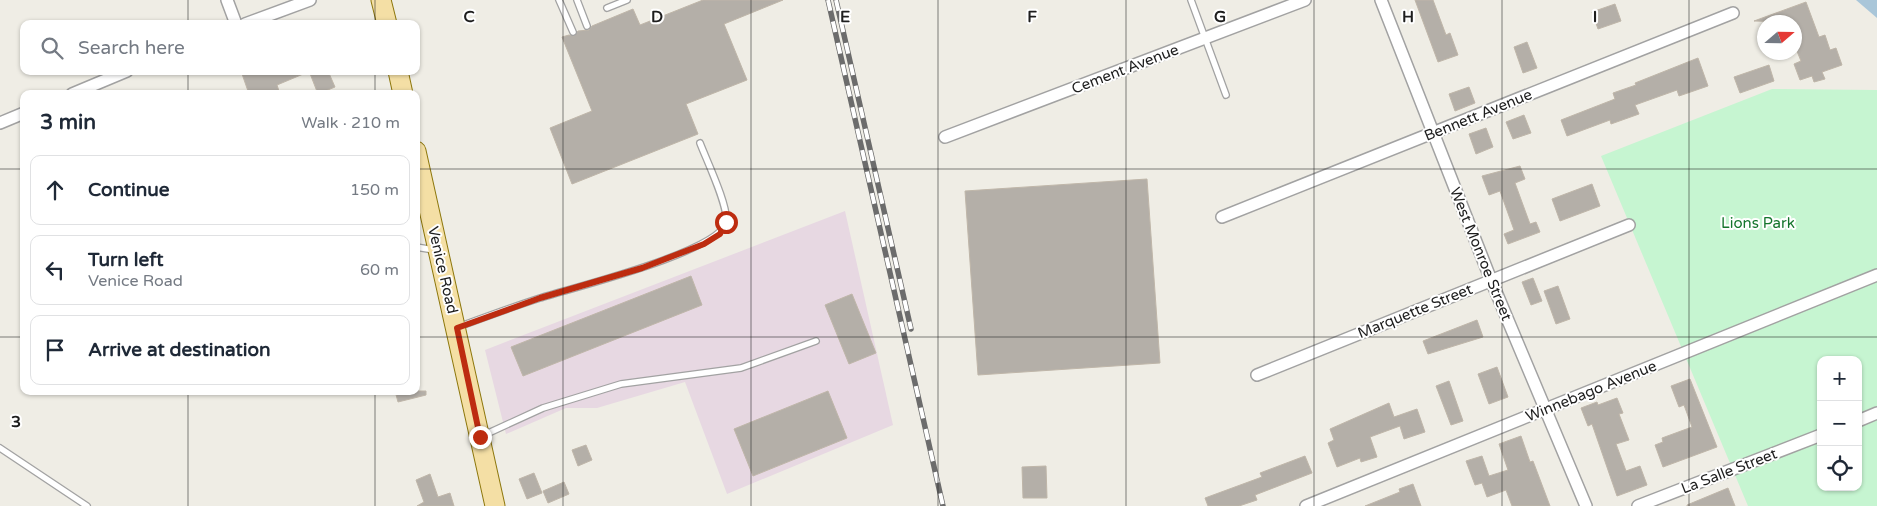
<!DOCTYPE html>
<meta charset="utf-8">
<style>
:root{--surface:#fff;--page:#f6f6f7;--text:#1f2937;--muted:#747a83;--line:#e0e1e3}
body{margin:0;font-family:"Varela Round",sans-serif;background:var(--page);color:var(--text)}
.controls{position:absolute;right:15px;bottom:15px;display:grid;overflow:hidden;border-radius:10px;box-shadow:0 1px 4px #0004}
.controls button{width:45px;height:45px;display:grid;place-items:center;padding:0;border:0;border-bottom:1px solid var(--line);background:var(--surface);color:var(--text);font:25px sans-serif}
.compass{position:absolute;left:1757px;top:15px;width:45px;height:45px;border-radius:50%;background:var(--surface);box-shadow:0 1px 4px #0004;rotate:70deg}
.stop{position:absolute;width:15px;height:15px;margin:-11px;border:4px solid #bd2c10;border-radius:50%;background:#fff}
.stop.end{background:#bd2c10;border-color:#fff;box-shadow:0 1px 5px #0008}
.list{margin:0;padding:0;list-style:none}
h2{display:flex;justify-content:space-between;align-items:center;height:65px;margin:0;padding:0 20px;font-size:21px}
h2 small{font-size:16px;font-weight:400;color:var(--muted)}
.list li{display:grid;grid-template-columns:32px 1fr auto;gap:15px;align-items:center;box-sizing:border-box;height:70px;margin:0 10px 10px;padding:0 10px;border:1px solid var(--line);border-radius:10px}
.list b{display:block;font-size:19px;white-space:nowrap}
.list p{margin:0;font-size:16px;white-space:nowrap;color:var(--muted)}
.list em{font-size:16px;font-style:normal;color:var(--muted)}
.icon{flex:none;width:28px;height:28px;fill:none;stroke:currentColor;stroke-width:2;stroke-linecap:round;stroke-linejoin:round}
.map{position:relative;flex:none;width:1877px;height:506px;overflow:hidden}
.search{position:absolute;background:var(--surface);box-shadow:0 1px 4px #0004;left:20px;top:20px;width:400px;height:55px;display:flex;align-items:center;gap:12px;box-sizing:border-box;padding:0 18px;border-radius:10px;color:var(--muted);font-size:19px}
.panel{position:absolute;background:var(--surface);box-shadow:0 1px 4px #0004;left:20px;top:90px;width:400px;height:305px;border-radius:10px}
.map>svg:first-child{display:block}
.industrial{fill:#e7d8e2}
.park{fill:#c6f5d1;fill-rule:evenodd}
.water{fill:#a9c6d9}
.building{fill:#b4afa8;stroke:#bfb6a9}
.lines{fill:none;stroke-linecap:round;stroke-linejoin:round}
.service-casing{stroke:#a2a2a2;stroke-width:8}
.minor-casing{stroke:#a2a2a2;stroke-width:14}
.primary-casing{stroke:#8d770c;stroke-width:21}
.service{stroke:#fff;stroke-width:5.5}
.minor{stroke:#fff;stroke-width:11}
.primary{stroke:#f4dfa5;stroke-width:19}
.rail-casing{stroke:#6c6c6c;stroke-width:5.5}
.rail{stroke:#fff;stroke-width:4;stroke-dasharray:11;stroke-linecap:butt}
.route{stroke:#bd2c10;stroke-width:6}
.grid{fill:none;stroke:#1e1e1e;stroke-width:1;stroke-opacity:0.55}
.labels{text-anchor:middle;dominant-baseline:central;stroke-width:4;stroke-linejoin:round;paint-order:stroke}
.street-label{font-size:15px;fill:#1e1e1e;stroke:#fff}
.park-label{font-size:15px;fill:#14752c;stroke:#fff}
.grid-label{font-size:16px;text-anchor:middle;font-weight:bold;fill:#1e1e1e;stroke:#fff;stroke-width:4;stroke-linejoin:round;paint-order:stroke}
</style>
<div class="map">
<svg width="1877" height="506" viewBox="0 0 1877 506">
<rect width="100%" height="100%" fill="#efede5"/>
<path class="industrial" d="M845 211 893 425 727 494 685 382 597 408H566L506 434 485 350Z"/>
<path class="park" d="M1772 89 1877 90V506H1748L1601 156ZM1821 360H1858V487H1821Z"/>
<path class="water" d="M1856 0H1877V18Z"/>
<g class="building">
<path d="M703 0H783L724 24 747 80 686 104 698 134 572 184 550 128 592 111 562 37 569 35 574 36 578 31 589 30 592 26 633 9 640 25Z"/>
<path d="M1415 0H1433L1446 35 1450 33 1458 55 1438 62Z"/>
<path d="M1806 2 1819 37 1825 35 1830 50 1836 48 1842 65 1822 72 1825 79 1814 82 1812 76 1800 80 1794 64 1801 61 1794 44V22L1754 21Z"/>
<path d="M1615 4 1621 21 1598 29 1592 12Z"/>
<path d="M1527 42 1537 68 1523 73 1514 47Z"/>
<path d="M1698 58 1708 86 1679 96 1677 90 1635 105 1639 114 1611 124 1610 120 1567 136 1561 120 1615 99 1613 93 1636 85 1635 83Z"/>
<path d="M1769 65 1774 81 1740 93 1734 77Z"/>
<path d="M241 71H308V72L277 85 280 94H249Z"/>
<path d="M309 71H328L335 87 318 94Z"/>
<path d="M1469 87 1475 103 1455 111 1449 94Z"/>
<path d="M1524 115 1531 133 1513 139 1506 122Z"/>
<path d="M1486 128 1493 147 1476 154 1469 134Z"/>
<path d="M1520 166 1525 179 1515 183 1530 224 1536 222 1540 232 1508 244 1504 234 1514 230 1500 191 1489 195 1482 176Z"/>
<path d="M1147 179 1160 363 978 375 965 191Z"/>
<path d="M1592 184 1600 206 1560 221 1552 199Z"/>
<path d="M691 276 702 305 523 376 511 347Z"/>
<path d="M1533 278 1542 301 1531 305 1522 282Z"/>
<path d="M1558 286 1570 319 1556 324 1544 291Z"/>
<path d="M852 294 876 353 849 364 825 305Z"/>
<path d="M1477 320 1483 337 1428 354 1423 341Z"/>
<path d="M1497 367 1508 397 1489 404 1478 374Z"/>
<path d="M1690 379 1717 447 1663 467 1655 445 1663 442 1662 438 1692 427 1684 405 1679 407 1671 386Z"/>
<path d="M1449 381 1463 421 1451 425 1436 386Z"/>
<path d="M395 391H426V395L398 402Z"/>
<path d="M828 391 847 438 753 476 734 429Z"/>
<path d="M1617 398 1623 413 1619 414 1629 440 1616 444 1626 471 1640 466 1647 485 1617 496 1592 424 1588 426 1581 408 1597 402 1598 405Z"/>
<path d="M1389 403 1394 417 1417 409 1425 432 1404 439 1400 426 1370 437 1377 457 1361 462 1360 458 1337 467 1328 443 1334 440 1330 429Z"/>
<path d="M1521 436 1530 462 1533 461 1550 506H1512L1506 490 1487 497 1482 483 1475 485 1466 461 1482 456 1489 476 1508 470 1499 444Z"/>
<path d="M586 445 592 460 578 466 572 450Z"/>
<path d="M1305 456 1312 473 1255 495 1257 500 1239 506H1208L1205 498 1262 477 1260 473Z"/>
<path d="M1046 466 1047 498H1023L1022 467Z"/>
<path d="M534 473 542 493 527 499 519 479Z"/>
<path d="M430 474 438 497 450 493 454 506H417L424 502 416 480Z"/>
<path d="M564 482 569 494 548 503 543 491Z"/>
<path d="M1413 484 1421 506H1365L1400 492 1399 489Z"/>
<path d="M1728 488 1735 506H1687V505Z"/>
</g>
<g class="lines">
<g class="service-casing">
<g id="service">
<path d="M559 0 573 32"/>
<path d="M577 0 587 26"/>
<path d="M1191 0 1226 95"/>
<path d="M607 8 627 0"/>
<path d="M416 247 434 250"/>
<path d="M458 327C485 317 512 307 540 298 571 288 720 252 726 222 729 207 706 159 700 143"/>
<path d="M482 436 543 408 621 384 741 368 816 341"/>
<path d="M0 448 87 506"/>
</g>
</g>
<g class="minor-casing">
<g id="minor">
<path d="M227 0 236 24"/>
<path d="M1381 0 1491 280 1586 506"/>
<path d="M245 24 310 0"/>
<path d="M72 94 127 71"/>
<path d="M0 123 24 113"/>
<path d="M945 137 1305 0"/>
<path d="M1222 217 1733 13"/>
<path d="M1257 375 1629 225"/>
<path d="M1858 421 1877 413"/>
<path d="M1306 506 1877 275"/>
<path d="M1638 506 1821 435"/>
</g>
</g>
<g class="primary-casing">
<g id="primary">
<path d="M381 0 387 24"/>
<path d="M398 71 403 94"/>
<path d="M416 151 495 506"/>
</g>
</g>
<use href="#service" class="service"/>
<use href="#minor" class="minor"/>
<use href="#primary" class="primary"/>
<g class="rail-casing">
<g id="rail">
<path d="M828 0 943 506"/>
<path d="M836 0 911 329"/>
</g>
</g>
<use href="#rail" class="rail"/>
</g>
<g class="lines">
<path class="route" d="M480 437 457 328 540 298 642 268 704 244 720 234 726 222"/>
</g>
<path class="grid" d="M188 0V24M375 0V24M563 0V506M751 0V506M938 0V506M1126 0V506M1314 0V506M1502 0V506M1689 0V506M188 71V94M375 71V94M0 169H24M416 169H1877M0 337H24M416 337H1877M188 391V506M375 391V506"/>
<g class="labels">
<g class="street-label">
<text transform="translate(1125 69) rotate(-21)">Cement Avenue</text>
<text transform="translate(1478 115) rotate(-22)">Bennett Avenue</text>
<text transform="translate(1481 254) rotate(68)">West Monroe Street</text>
<text transform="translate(443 270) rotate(77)">Venice Road</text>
<text transform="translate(1415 311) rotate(-22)">Marquette Street</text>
<text transform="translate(1591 391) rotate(-22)">Winnebago Avenue</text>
<text transform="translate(1729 471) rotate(-21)">La Salle Street</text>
</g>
<g class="park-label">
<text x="1758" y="223">Lions Park</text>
</g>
</g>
<g class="grid-label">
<text x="469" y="22">C</text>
<text x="657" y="22">D</text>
<text x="845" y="22">E</text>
<text x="1032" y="22">F</text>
<text x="1220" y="22">G</text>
<text x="1408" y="22">H</text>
<text x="1595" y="22">I</text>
<text x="16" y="427">3</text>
</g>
</svg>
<div class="controls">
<button>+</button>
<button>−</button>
<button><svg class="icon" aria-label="locate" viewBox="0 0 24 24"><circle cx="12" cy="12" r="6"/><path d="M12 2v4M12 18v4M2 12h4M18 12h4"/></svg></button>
</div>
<svg class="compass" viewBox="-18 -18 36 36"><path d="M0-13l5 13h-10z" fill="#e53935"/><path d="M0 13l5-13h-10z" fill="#747a83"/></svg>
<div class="stop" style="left:726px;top:222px"></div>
<div class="stop end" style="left:480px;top:437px"></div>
<div class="search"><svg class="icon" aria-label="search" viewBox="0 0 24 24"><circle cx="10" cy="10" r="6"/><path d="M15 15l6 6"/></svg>Search here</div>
<section class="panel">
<h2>3 min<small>Walk · 210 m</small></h2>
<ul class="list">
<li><svg class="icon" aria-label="ahead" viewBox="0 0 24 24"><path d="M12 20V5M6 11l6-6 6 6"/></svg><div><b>Continue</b></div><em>150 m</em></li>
<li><svg class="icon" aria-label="left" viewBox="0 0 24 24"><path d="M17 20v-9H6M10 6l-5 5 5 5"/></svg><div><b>Turn left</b><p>Venice Road</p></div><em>60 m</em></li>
<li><svg class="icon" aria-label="arrive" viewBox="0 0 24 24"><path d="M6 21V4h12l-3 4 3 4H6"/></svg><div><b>Arrive at destination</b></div></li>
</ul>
</section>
</div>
